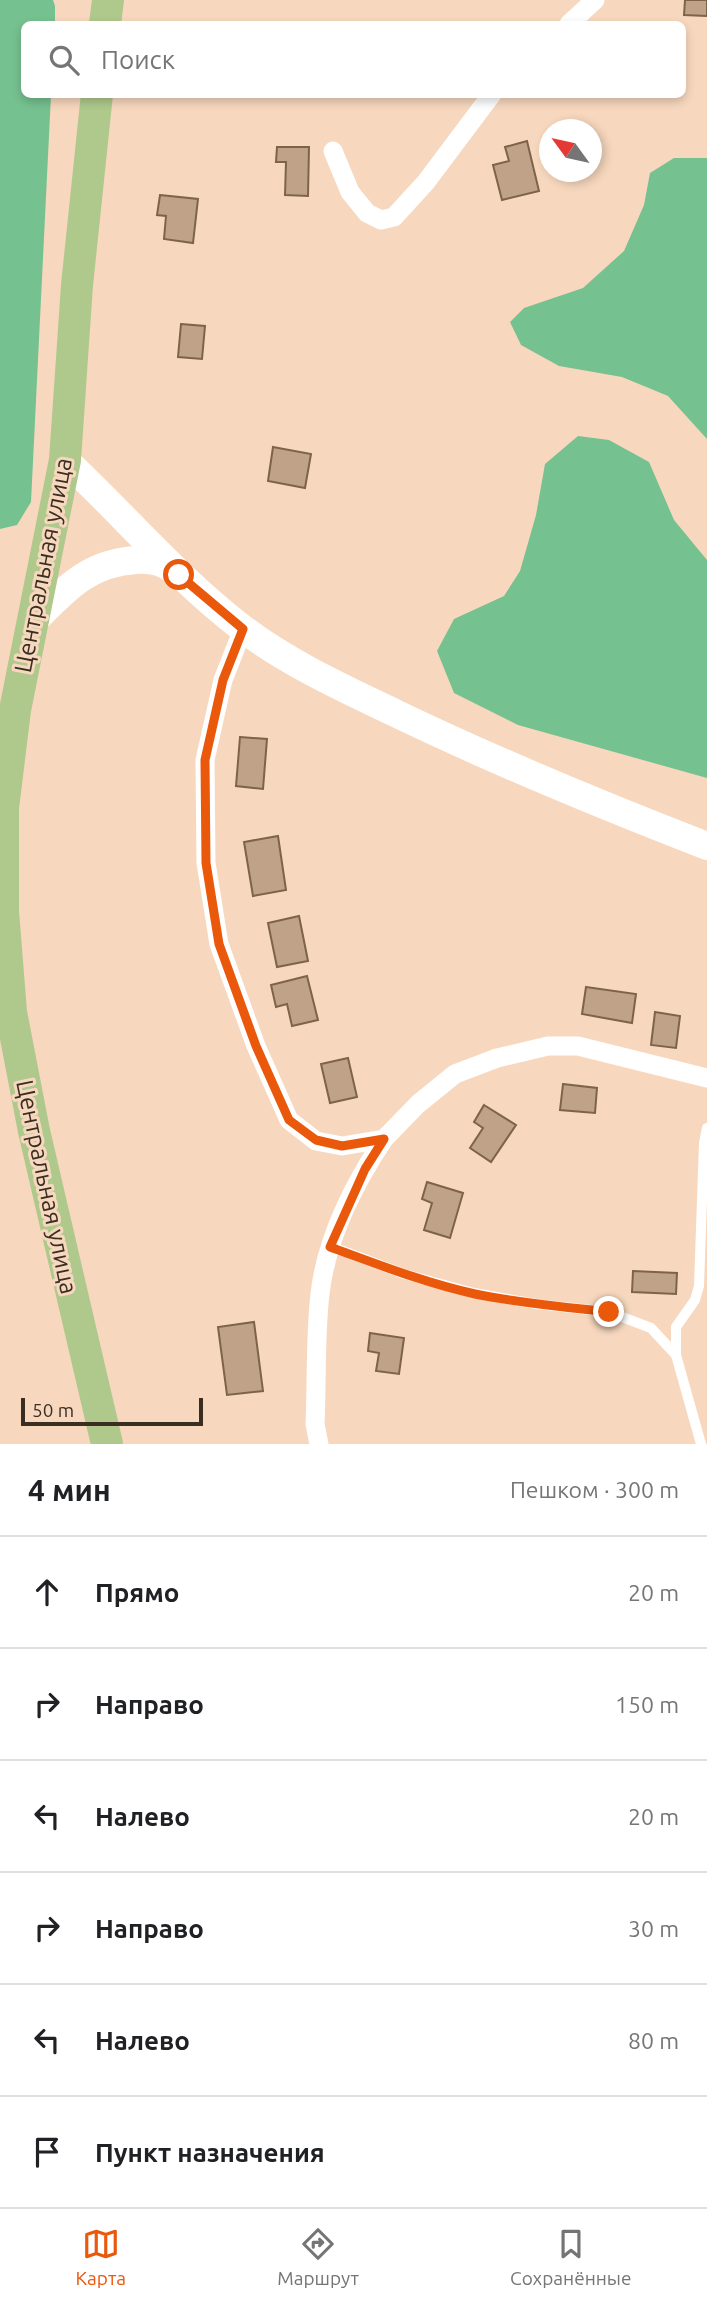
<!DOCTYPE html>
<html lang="ru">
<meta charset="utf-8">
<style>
:root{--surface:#fff;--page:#f6f6f6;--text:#202124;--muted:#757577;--line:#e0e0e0;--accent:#ea580c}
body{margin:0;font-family:Ubuntu,sans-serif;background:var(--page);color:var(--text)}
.compass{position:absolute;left:539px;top:119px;width:63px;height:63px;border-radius:50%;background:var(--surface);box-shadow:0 4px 10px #0003;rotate:303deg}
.scale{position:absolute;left:21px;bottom:18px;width:182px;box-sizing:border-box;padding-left:7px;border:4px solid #3a2e23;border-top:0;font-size:19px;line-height:24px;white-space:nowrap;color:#3a2e23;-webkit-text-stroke:5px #f7d8be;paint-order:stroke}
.stop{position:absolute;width:21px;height:21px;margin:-16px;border:5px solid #ea580c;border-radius:50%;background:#fff}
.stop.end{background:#ea580c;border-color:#fff;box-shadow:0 2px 7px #0008}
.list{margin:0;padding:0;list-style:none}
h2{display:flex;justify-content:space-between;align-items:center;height:91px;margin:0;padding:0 28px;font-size:30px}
h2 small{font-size:23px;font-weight:400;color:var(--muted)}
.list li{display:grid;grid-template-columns:46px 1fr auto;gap:21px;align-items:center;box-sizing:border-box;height:112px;padding:0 28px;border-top:2px solid var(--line)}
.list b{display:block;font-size:26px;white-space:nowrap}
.list em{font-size:23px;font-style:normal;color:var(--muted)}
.icon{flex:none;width:38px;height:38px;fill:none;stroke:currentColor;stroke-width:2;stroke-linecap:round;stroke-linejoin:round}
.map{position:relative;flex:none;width:707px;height:1444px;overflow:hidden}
.search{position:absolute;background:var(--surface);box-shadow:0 4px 10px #0003;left:21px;right:21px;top:21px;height:77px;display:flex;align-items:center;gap:18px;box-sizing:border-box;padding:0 24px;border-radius:10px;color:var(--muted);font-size:26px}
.sheet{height:763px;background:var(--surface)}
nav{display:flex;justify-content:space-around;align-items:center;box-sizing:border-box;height:98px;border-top:2px solid var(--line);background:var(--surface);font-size:19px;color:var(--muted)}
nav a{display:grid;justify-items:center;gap:4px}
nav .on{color:var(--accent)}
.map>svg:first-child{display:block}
.green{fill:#76c190}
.building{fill:#bfa288;stroke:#7e634b;stroke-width:2}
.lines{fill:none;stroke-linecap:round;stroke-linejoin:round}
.lane{stroke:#fff;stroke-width:10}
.street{stroke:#fff;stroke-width:19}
.secondary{stroke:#fff;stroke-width:28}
.primary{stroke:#afc98c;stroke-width:32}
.route{stroke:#ea580c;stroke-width:9}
.labels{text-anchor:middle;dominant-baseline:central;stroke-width:6;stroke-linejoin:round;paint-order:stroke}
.street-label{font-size:24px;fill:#3a2e23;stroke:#f7d8be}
</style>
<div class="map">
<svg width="707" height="1444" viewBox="0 0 707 1444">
<rect width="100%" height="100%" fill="#f7d8be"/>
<g class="green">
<path d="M0 0H53L55 6V24H24V94L51 95 31 502 17 525 0 529Z"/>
<path d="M674 158H707V439L668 396 622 377 559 366 521 345 510 322 524 308 583 288 624 251 644 205 650 173Z"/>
<path d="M578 436 609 440 649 462 674 520 707 560V778L518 725 454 693 437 651 454 619 504 596 520 571 536 515 545 464Z"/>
</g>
<g class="building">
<path d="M685 0H707V16L684 15Z"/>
<path d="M527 141 539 191 502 200 493 165 509 161 505 147Z"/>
<path d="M277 147H309L308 196 285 195 286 162H276Z"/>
<path d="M160 195 198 199 193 243 164 239 166 216 157 215Z"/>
<path d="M181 324 205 326 202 359 178 357Z"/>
<path d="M273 447 311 454 305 488 268 481Z"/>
<path d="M240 737 267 739 263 789 236 786Z"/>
<path d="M278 836 286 890 253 896 244 842Z"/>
<path d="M299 916 308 961 277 967 268 923Z"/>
<path d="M307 976 318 1020 292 1026 287 1004 276 1007 271 985Z"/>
<path d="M586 987 636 994 632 1023 582 1014Z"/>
<path d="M655 1012 680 1016 676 1048 651 1045Z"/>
<path d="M348 1058 357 1097 330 1103 321 1064Z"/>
<path d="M563 1084 597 1088 595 1113 560 1110Z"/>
<path d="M484 1105 516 1125 491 1162 470 1148 483 1128 474 1122Z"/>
<path d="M427 1182 463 1193 450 1238 424 1230 432 1203 422 1199Z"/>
<path d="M633 1271 677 1273 676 1294 632 1292Z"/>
<path d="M254 1322 263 1391 227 1395 218 1327Z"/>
<path d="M370 1333 404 1338 399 1374 376 1371 379 1353 368 1351Z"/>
</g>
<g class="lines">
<g class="lane">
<path d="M330 1246 404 1274 474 1293 536 1304 609 1312 651 1328 676 1355 701 1444"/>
<path d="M676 1355V1327L695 1300 699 1286 704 1143 707 1128"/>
</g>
<g class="street">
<path d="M569 24 595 0"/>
<path d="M333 151 350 192 367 213 381 220 394 217 426 182 492 94"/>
<path d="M243 629 223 680 205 760 206 863 219 944 256 1046 289 1120 316 1141 342 1146 384 1139 418 1104 455 1074 497 1058 548 1046H578L707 1078"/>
<path d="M319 1444 315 1424C317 1381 315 1337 320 1294 326 1240 354 1184 384 1139"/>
</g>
<g class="secondary">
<path d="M65 460C125 516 177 578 242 628 288 663 343 688 395 713 497 762 601 805 707 846"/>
<path d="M32 623C65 590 87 563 136 560 150 559 162 561 172 569"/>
</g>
<g class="primary">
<path d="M105 24 108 0"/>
<path d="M97 94 77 285 65 460 15 710 3 808V911L11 1012 34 1131 107 1444"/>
</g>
</g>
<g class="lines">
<path class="route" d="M179 575 243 629 223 680 205 760 206 863 219 944 256 1046 289 1120 316 1140 342 1146 384 1139 365 1169 330 1247C377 1264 425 1283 475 1294 519 1303 564 1307 609 1312"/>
</g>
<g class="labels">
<g class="street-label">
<text transform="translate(43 565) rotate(-79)">Центральная улица</text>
<text transform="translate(47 1187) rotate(78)">Центральная улица</text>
</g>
</g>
</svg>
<svg class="compass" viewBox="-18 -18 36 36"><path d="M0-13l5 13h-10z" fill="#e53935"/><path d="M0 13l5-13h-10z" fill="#757577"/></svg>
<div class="scale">50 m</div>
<div class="stop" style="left:179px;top:575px"></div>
<div class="stop end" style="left:609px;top:1312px"></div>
<div class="search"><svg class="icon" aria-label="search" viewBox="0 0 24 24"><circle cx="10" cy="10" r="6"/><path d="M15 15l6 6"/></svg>Поиск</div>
</div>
<section class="sheet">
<h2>4 мин<small>Пешком · 300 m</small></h2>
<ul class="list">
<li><svg class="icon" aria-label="ahead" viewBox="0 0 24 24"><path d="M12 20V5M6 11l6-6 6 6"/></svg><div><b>Прямо</b></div><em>20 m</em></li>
<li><svg class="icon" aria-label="right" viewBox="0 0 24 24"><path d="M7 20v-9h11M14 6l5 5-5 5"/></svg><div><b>Направо</b></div><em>150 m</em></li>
<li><svg class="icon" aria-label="left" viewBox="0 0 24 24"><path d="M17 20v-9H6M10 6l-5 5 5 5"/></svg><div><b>Налево</b></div><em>20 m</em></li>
<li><svg class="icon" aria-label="right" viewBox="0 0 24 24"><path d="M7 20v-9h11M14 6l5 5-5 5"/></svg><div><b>Направо</b></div><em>30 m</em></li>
<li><svg class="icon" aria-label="left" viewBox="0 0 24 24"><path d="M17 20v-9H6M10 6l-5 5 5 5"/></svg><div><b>Налево</b></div><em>80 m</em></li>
<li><svg class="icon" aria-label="arrive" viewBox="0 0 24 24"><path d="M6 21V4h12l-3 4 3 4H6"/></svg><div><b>Пункт назначения</b></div></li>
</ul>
</section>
<nav>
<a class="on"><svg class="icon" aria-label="map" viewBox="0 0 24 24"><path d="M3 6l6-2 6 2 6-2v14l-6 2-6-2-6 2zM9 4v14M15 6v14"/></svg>Карта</a>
<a><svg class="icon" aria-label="directions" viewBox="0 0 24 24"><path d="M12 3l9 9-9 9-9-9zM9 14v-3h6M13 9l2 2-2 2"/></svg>Маршрут</a>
<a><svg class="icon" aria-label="saved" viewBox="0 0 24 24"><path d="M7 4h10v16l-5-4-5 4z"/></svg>Сохранённые</a>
</nav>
